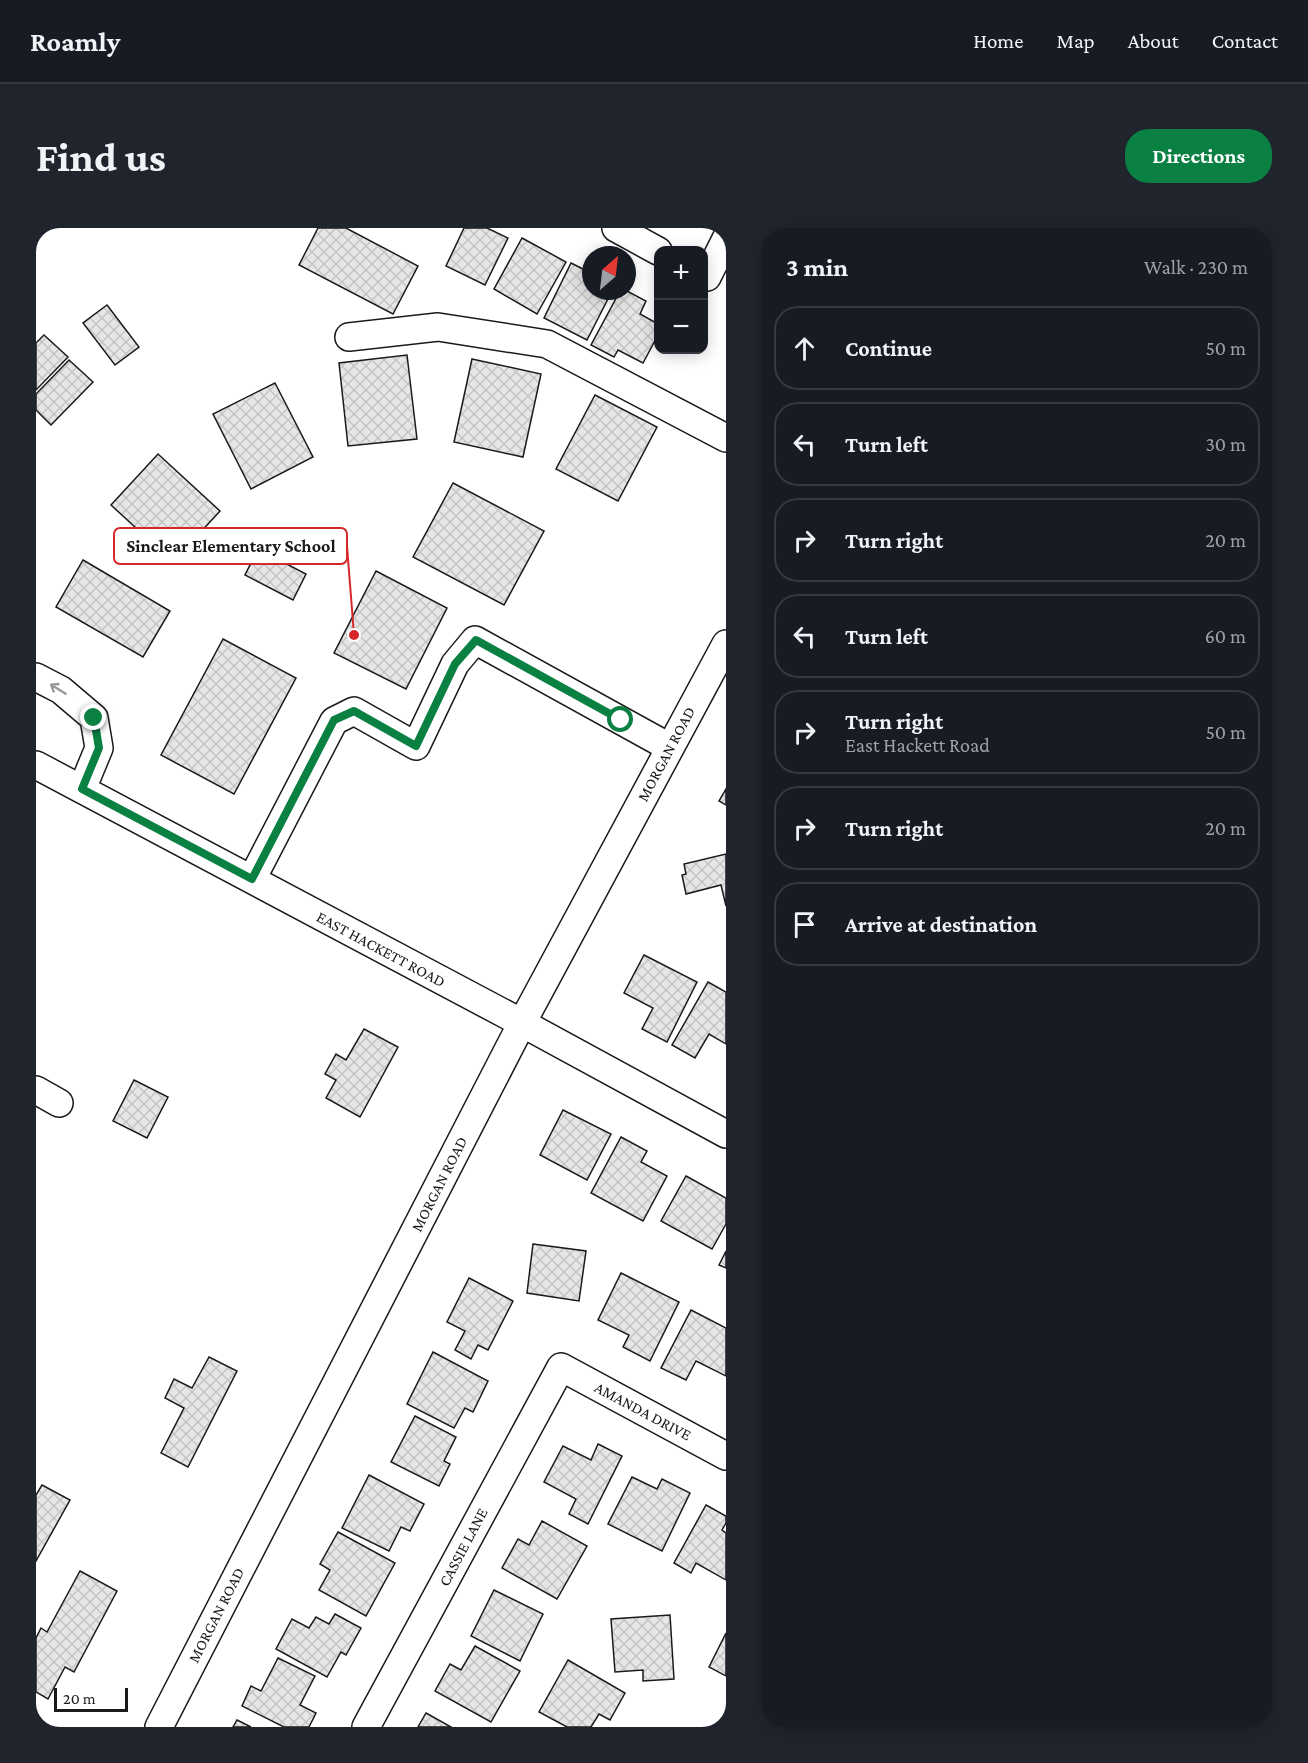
<!DOCTYPE html>
<meta charset="utf-8">
<style>
:root{--surface:#171b24;--page:#20242c;--text:#f1f3f6;--muted:#9ea1a6;--line:#363941;--accent:#0b8043}
body{margin:0;font-family:"Crimson Pro",serif;background:var(--page);color:var(--text)}
.controls{position:absolute;right:18px;top:18px;display:grid;overflow:hidden;border-radius:12px;box-shadow:0 3px 15px #0003}
.controls button{width:54px;height:54px;display:grid;place-items:center;padding:0;border:0;border-bottom:2px solid var(--line);background:var(--surface);color:var(--text);font:30px sans-serif}
.compass{position:absolute;left:546px;top:18px;width:54px;height:54px;border-radius:50%;background:var(--surface);box-shadow:0 3px 15px #0003;rotate:28deg}
.scale{position:absolute;left:18px;bottom:15px;width:74px;box-sizing:border-box;padding-left:6px;border:3px solid #1a1a1a;border-top:0;font-size:16px;line-height:21px;white-space:nowrap;color:#1a1a1a;-webkit-text-stroke:4px #fff;paint-order:stroke}
.stop{position:absolute;width:18px;height:18px;margin:-14px;border:4px solid #0b8043;border-radius:50%;background:#fff}
.stop.end{background:#0b8043;border-color:#fff;box-shadow:0 2px 6px #0008}
.list{margin:0;padding:0;list-style:none}
h2{display:flex;justify-content:space-between;align-items:center;height:78px;margin:0;padding:0 24px;font-size:26px}
h2 small{font-size:20px;font-weight:400;color:var(--muted)}
.list li{display:grid;grid-template-columns:39px 1fr auto;gap:18px;align-items:center;box-sizing:border-box;height:84px;margin:0 12px 12px;padding:0 12px;border:2px solid var(--line);border-radius:24px}
.list b{display:block;font-size:22px;white-space:nowrap}
.list p{margin:0;font-size:20px;white-space:nowrap;color:var(--muted)}
.list em{font-size:20px;font-style:normal;color:var(--muted)}
.icon{flex:none;width:33px;height:33px;fill:none;stroke:currentColor;stroke-width:2;stroke-linecap:round;stroke-linejoin:round}
.map{position:relative;flex:none;width:690px;height:1499px;overflow:hidden;border-radius:24px}
header{display:flex;align-items:center;gap:36px;box-sizing:border-box;height:84px;padding:0 30px;background:var(--surface);border-bottom:2px solid var(--line)}
header strong{font-size:28px}
nav{display:flex;gap:33px;margin-inline-start:auto;font-size:21px}
.intro{display:flex;align-items:center;justify-content:space-between;box-sizing:border-box;height:144px;padding:0 36px}
h1{margin:0;font-size:42px}
.button{padding:15px 27px;border-radius:24px;background:var(--accent);color:#fff;font-size:21px;font-weight:700}
main{display:flex;gap:36px;padding:0 36px}
aside{flex:1;background:var(--surface);border-radius:24px;box-shadow:0 3px 15px #0003}
.map>svg:first-child{display:block}
.building{fill:url(#building-cross-hatch);stroke:#1a1a1a;stroke-width:1.5}
.lines{fill:none;stroke-linecap:round;stroke-linejoin:round}
.minor-casing{stroke:#1a1a1a;stroke-width:30}
.minor{stroke:#fff;stroke-width:27}
.oneway{stroke:#989898}
.route{stroke:#0b8043;stroke-width:8}
.labels{text-anchor:middle;dominant-baseline:central;stroke-width:4.5;stroke-linejoin:round;paint-order:stroke}
.street-label{font-size:16px;fill:#1a1a1a;stroke:#fff}
.leader{fill:none;stroke:#d62828;stroke-width:2}
.callout-dot{fill:#d62828;stroke:#fff;stroke-width:2}
.callout{fill:#fff;stroke:#d62828;stroke-width:2}
.callout-label{font-size:18px;text-anchor:middle;font-weight:bold;fill:#1a1a1a}
</style>
<header>
<strong>Roamly</strong>
<nav><a>Home</a><a>Map</a><a>About</a><a>Contact</a></nav>
</header>
<div class="intro"><h1>Find us</h1><a class="button">Directions</a></div>
<main>
<div class="map">
<svg width="690" height="1499" viewBox="0 0 690 1499">
<defs>
<pattern id="building-cross-hatch" width="8" height="8" patternUnits="userSpaceOnUse" patternTransform="scale(1.5)"><rect width="8" height="8" fill="#e6e6e6"/><path d="M0 0l8 8M0 8l8-8" fill="none" stroke="#c5c5c5"/></pattern>
</defs>
<rect width="100%" height="100%" fill="#fff"/>
<g class="building">
<path d="M282 0H310L382 38 357 86 263 37Z"/>
<path d="M428 0H451L472 10 449 57 410 38Z"/>
<path d="M486 10 530 34 501 86 458 61Z"/>
<path d="M535 35 555 45V63H576L551 112 508 90Z"/>
<path d="M584 63H591L610 73 604 86 622 96V107L607 135 582 122 578 129 555 117Z"/>
<path d="M71 77 103 119 79 137 47 95Z"/>
<path d="M8 107 32 129 0 162V115Z"/>
<path d="M371 127 381 211 312 218 303 135Z"/>
<path d="M436 131 505 146 487 229 418 214Z"/>
<path d="M33 132 57 154 15 197 0 182V166Z"/>
<path d="M239 155 277 229 215 261 177 186Z"/>
<path d="M559 167 621 199 582 273 520 241Z"/>
<path d="M122 226 184 283 137 334 75 277Z"/>
<path d="M417 255 508 303 468 377 377 329Z"/>
<path d="M222 321 270 346 257 372 209 347Z"/>
<path d="M47 332 134 383 107 429 20 379Z"/>
<path d="M340 343 411 380 370 461 298 425Z"/>
<path d="M187 411 260 450 198 566 125 527Z"/>
<path d="M690 561V577L683 573Z"/>
<path d="M690 626V678L685 657 650 666 646 647 650 646 648 636Z"/>
<path d="M608 727 661 754 631 814 606 801 617 780 588 765Z"/>
<path d="M672 754 690 764V816L673 806 659 830 636 817Z"/>
<path d="M328 801 362 819 324 889 290 870 300 852 289 846 300 826 310 832Z"/>
<path d="M98 852 132 869 111 910 77 893Z"/>
<path d="M527 882 575 906 551 952 504 927Z"/>
<path d="M585 909 611 923 605 934 631 948 607 993 555 965Z"/>
<path d="M650 948 690 970V996L676 1021 625 993Z"/>
<path d="M497 1016 550 1023 543 1073 491 1065Z"/>
<path d="M690 1023V1040L683 1037Z"/>
<path d="M585 1045 643 1074 614 1133 587 1119 593 1107 562 1092Z"/>
<path d="M433 1050 477 1073 452 1122 442 1117 435 1131 419 1122 429 1103 411 1094Z"/>
<path d="M655 1082 690 1100V1148L660 1133 650 1152 625 1140Z"/>
<path d="M397 1124 452 1153 437 1184 429 1180 418 1200 371 1176Z"/>
<path d="M173 1129 201 1143 152 1239 125 1225 148 1180 129 1170 138 1151 156 1160Z"/>
<path d="M379 1188 420 1209 408 1233 414 1236 403 1258 355 1234Z"/>
<path d="M562 1216 586 1228 552 1296 533 1286 540 1271 508 1254 527 1218 555 1232Z"/>
<path d="M333 1247 388 1276 374 1303 365 1299 353 1323 306 1300Z"/>
<path d="M596 1249 621 1261 626 1251 654 1265 626 1323 572 1296Z"/>
<path d="M6 1257 34 1272 0 1333V1267Z"/>
<path d="M670 1277 690 1288V1295L686 1302 690 1305V1352L660 1335 655 1345 638 1335Z"/>
<path d="M506 1293 551 1318 521 1371 466 1340 482 1311 493 1317Z"/>
<path d="M302 1304 359 1335 330 1388 283 1362 294 1342 284 1336Z"/>
<path d="M44 1343 81 1363 38 1444 29 1439 12 1471 0 1464V1410L5 1400 11 1404Z"/>
<path d="M458 1362 507 1386 484 1433 435 1408Z"/>
<path d="M299 1386 325 1400 310 1427 305 1424 291 1449 240 1421 256 1391 273 1400 280 1389 293 1396Z"/>
<path d="M634 1387 638 1451 607 1453V1442L579 1444 575 1391Z"/>
<path d="M690 1405V1448L673 1439Z"/>
<path d="M439 1418 484 1443 455 1494 399 1463 414 1436 425 1442Z"/>
<path d="M242 1430 279 1448 264 1477 280 1485 273 1499H248L206 1478 215 1458 225 1463Z"/>
<path d="M532 1432 589 1465 574 1492 563 1486 555 1499H531L503 1484Z"/>
<path d="M390 1485 415 1499H382Z"/>
<path d="M201 1492 215 1499H197Z"/>
</g>
<g class="lines">
<g class="minor-casing">
<g id="minor">
<path d="M580 0 622 23"/>
<path d="M668 47 671 49 690 11"/>
<path d="M313 109 402 99 511 116 690 210"/>
<path d="M0 449 25 462 58 490 63 520 46 561"/>
<path d="M0 537 486 795 690 906"/>
<path d="M216 651 298 493 318 483 380 518 419 436 439 412 633 519"/>
<path d="M0 862 23 875"/>
<path d="M123 1499 486 795 690 416"/>
<path d="M330 1499 525 1139 690 1228"/>
</g>
</g>
<use href="#minor" class="minor"/>
</g>
<defs><path id="oneway-shaft" d="M-6 0H5M1.5-3L5.5 0L1.5 3" fill="none" stroke-width="1.6" stroke-linecap="round" stroke-linejoin="round" transform="scale(1.5)"/></defs>
<use class="oneway" href="#oneway-shaft" transform="translate(22 461) rotate(-148)"/>
<g class="lines">
<path class="route" d="M58 490 63 520 46 561 216 651 298 492 318 483 380 518 419 436 440 412 585 492"/>
</g>
<g class="labels">
<g class="street-label">
<text transform="translate(630 526) rotate(-62)">MORGAN ROAD</text>
<text transform="translate(345 721) rotate(28)">EAST HACKETT ROAD</text>
<text transform="translate(403 956) rotate(-63)">MORGAN ROAD</text>
<text transform="translate(607 1183) rotate(28)">AMANDA DRIVE</text>
<text transform="translate(427 1319) rotate(-62)">CASSIE LANE</text>
<text transform="translate(180 1387) rotate(-63)">MORGAN ROAD</text>
</g>
</g>
<path class="leader" d="M318 407L311 318"/>
<circle class="callout-dot" cx="318" cy="407" r="6"/>
<rect class="callout" x="78" y="300" width="233" height="36" rx="6"/>
<g class="callout-label">
<text x="195" y="324">Sinclear Elementary School</text>
</g>
</svg>
<div class="controls">
<button>+</button>
<button>−</button>
</div>
<svg class="compass" viewBox="-18 -18 36 36"><path d="M0-13l5 13h-10z" fill="#e53935"/><path d="M0 13l5-13h-10z" fill="#9ea1a6"/></svg>
<div class="scale">20 m</div>
<div class="stop" style="left:585px;top:492px"></div>
<div class="stop end" style="left:58px;top:490px"></div>
</div>
<aside>
<h2>3 min<small>Walk · 230 m</small></h2>
<ul class="list">
<li><svg class="icon" aria-label="ahead" viewBox="0 0 24 24"><path d="M12 20V5M6 11l6-6 6 6"/></svg><div><b>Continue</b></div><em>50 m</em></li>
<li><svg class="icon" aria-label="left" viewBox="0 0 24 24"><path d="M17 20v-9H6M10 6l-5 5 5 5"/></svg><div><b>Turn left</b></div><em>30 m</em></li>
<li><svg class="icon" aria-label="right" viewBox="0 0 24 24"><path d="M7 20v-9h11M14 6l5 5-5 5"/></svg><div><b>Turn right</b></div><em>20 m</em></li>
<li><svg class="icon" aria-label="left" viewBox="0 0 24 24"><path d="M17 20v-9H6M10 6l-5 5 5 5"/></svg><div><b>Turn left</b></div><em>60 m</em></li>
<li><svg class="icon" aria-label="right" viewBox="0 0 24 24"><path d="M7 20v-9h11M14 6l5 5-5 5"/></svg><div><b>Turn right</b><p>East Hackett Road</p></div><em>50 m</em></li>
<li><svg class="icon" aria-label="right" viewBox="0 0 24 24"><path d="M7 20v-9h11M14 6l5 5-5 5"/></svg><div><b>Turn right</b></div><em>20 m</em></li>
<li><svg class="icon" aria-label="arrive" viewBox="0 0 24 24"><path d="M6 21V4h12l-3 4 3 4H6"/></svg><div><b>Arrive at destination</b></div></li>
</ul>
</aside>
</main>
